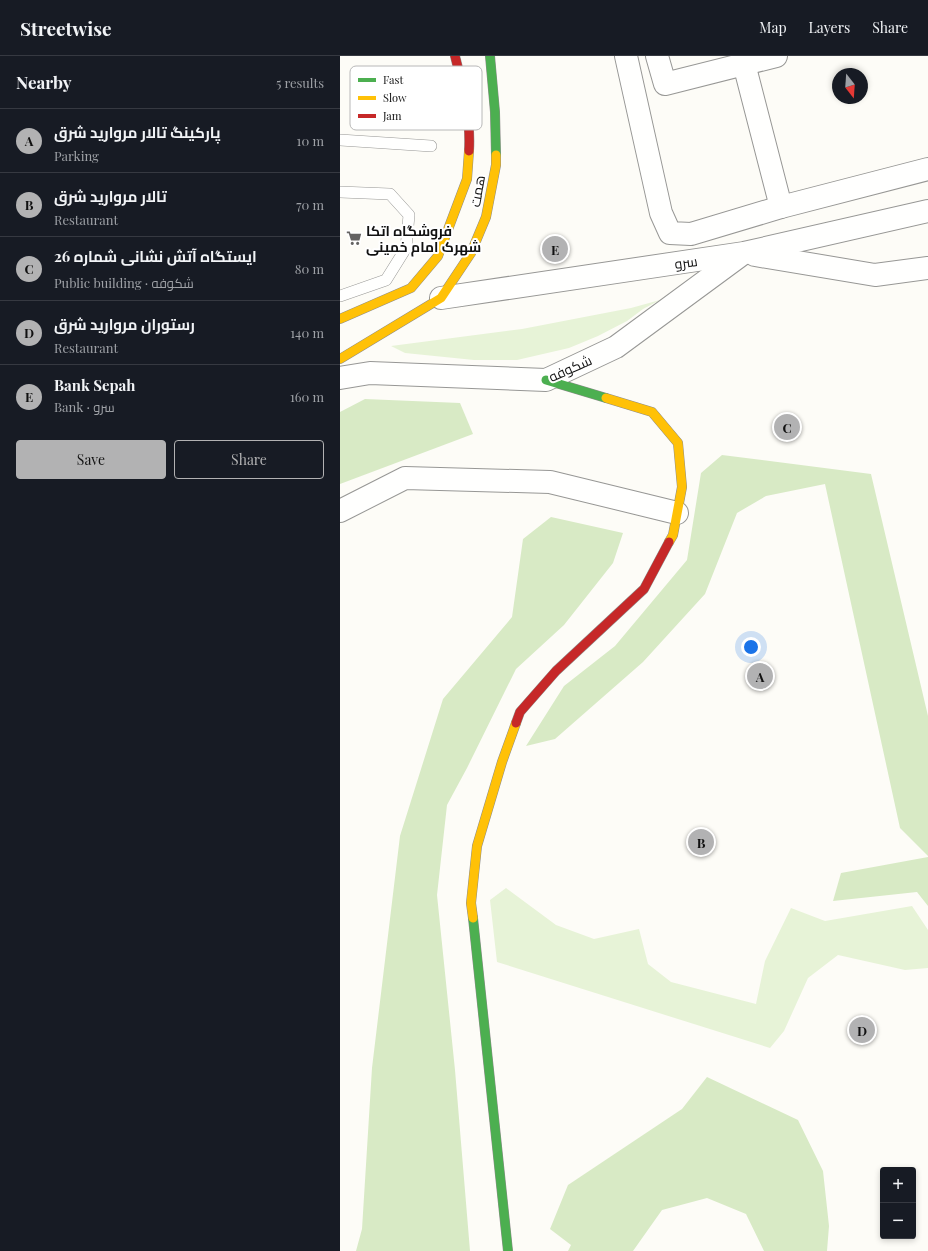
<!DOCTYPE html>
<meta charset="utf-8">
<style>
:root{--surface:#171b24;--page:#20242c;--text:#f1f3f6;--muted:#9ea1a6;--line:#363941;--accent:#b2b2b3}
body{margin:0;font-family:"Playfair Display",Cairo,serif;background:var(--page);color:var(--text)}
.controls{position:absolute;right:12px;bottom:12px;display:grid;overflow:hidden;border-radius:4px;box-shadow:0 2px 6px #0003}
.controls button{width:36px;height:36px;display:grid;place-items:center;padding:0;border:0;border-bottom:1px solid var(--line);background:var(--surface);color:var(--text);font:20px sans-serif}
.compass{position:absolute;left:492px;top:12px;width:36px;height:36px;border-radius:50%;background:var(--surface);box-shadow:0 2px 6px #0003;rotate:163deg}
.you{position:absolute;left:411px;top:591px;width:14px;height:14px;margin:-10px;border:3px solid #fff;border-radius:50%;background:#1a73e8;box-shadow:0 0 0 6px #1a73e833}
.badge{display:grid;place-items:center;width:26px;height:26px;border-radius:50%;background:var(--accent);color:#111;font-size:13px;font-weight:700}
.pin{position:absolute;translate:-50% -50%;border:2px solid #fff;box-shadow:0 1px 4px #0006}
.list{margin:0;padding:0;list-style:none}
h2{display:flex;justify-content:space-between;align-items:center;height:52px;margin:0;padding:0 16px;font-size:17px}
h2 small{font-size:13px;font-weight:400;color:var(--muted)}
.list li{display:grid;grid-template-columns:26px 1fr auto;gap:12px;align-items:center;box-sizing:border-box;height:64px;padding:0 16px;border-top:1px solid var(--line)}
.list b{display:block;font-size:15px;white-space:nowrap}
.list p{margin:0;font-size:13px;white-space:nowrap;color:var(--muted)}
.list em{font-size:13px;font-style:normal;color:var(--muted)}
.actions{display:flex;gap:8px;padding:12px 16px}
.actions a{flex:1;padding:9px 0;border:1px solid var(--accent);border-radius:4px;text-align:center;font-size:14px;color:var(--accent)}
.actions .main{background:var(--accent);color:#111}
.map{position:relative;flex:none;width:588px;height:1195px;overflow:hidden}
header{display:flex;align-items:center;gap:24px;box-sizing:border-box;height:56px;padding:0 20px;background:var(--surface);border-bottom:1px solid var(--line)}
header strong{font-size:19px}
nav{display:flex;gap:22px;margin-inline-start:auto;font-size:14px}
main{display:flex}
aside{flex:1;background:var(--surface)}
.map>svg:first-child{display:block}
.green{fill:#e7f3d7}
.forest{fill:#d8eac5}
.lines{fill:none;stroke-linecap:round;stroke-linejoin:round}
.lane-casing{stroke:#979795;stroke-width:12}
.street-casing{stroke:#979795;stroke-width:24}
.fast-casing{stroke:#8e8d8b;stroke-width:10}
.slow-casing{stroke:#8e8d8b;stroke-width:10}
.jam-casing{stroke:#8e8d8b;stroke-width:10}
.lane{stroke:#fffffe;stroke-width:11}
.street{stroke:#fffffe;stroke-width:22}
.fast{stroke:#4caf50;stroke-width:9}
.slow{stroke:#ffc107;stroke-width:9}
.jam{stroke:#c62828;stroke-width:9}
.labels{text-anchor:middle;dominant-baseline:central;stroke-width:4;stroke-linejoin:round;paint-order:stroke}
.street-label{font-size:14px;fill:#111;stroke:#fff}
.poi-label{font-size:14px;font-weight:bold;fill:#111;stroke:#fff;text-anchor:start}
.key{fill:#fff;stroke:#b8b8b8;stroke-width:1}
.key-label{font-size:11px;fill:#111}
</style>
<header>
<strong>Streetwise</strong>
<nav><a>Map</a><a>Layers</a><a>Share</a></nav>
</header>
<main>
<aside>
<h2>Nearby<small>5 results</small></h2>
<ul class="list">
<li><span class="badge">A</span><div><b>پارکینگ تالار مروارید شرق</b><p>Parking</p></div><em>10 m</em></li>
<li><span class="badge">B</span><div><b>تالار مروارید شرق</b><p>Restaurant</p></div><em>70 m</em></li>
<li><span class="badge">C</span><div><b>ایستگاه آتش نشانی شماره 26</b><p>Public building · شکوفه</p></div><em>80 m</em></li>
<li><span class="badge">D</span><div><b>رستوران مروارید شرق</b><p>Restaurant</p></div><em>140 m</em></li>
<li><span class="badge">E</span><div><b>Bank Sepah</b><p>Bank · سرو</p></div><em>160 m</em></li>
</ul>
<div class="actions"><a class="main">Save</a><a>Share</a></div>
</aside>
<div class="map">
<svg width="588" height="1195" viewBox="0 0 588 1195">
<rect width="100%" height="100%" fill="#fdfcf7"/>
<g class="green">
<path d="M320 244 303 253 287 265 258 280 229 292 177 304H134L65 297 51 290 182 273 291 252Z"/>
<path d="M166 832 216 869 254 883 299 873 308 908 331 926 416 948 425 905 451 852 485 865 572 850 588 874V912L565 914 498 899 468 922 444 975 430 992 157 906 150 844Z"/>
</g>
<g class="forest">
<path d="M25 343 120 347 133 378 0 428V356Z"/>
<path d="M382 399 531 418 588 660V800L560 772 485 428 426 440 397 457 365 538 303 606 215 683 186 690 224 630 275 590 347 504 361 417Z"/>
<path d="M211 461 283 477 273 507 224 569 176 613 127 712 107 749 97 839 115 1014 130 1195H16L22 1173 32 1012 60 780 103 643 172 561 183 483Z"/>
<path d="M588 801V850L577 836 493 845 501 817Z"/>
<path d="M367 1021 458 1064 483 1115 489 1170 487 1195H424L406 1158 367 1142 322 1154 293 1195H228L231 1189 210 1173 228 1129 342 1053Z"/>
</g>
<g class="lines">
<g class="lane-casing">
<g id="lane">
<path d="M0 84 91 90"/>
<path d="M0 136 50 138 69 159 66 192 46 224 0 240"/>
</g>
</g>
<g class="street-casing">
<g id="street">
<path d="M286 0 321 157 330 177 351 178 441 151 588 113"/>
<path d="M317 0 325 28 436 0"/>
<path d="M402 0 441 151"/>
<path d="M415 199 535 219 588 212"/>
<path d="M101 242 404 197 588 155"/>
<path d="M0 322 30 317 206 324 276 291 401 199"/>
<path d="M0 455 65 422 210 426 337 457"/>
</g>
</g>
<g class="fast-casing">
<g id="fast">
<path d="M150 0 155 56 156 99"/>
<path d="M206 324 266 342"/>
<path d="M133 862 168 1195"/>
</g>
</g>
<g class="slow-casing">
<g id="slow">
<path d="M0 263 71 232 98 200 127 123 129 95"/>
<path d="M0 303 101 242 131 197 146 161 156 109V99"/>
<path d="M266 342 312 356 338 387 342 431 333 479 329 486"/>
<path d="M133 862 131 847 137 790 162 706 176 667"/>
</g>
</g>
<g class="jam-casing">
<g id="jam">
<path d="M115 0C123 32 131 62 129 95"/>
<path d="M176 667 180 656 216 615 304 533 329 486"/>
</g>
</g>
<use href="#lane" class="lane"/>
<use href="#street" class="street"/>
<use href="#fast" class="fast"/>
<use href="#slow" class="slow"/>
<use href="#jam" class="jam"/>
</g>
<defs>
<g id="supermarket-bare" transform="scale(1.2)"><path d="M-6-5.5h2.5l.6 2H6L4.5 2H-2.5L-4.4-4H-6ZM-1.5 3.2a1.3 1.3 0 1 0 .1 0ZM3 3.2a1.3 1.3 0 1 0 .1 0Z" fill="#646362" stroke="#fff" stroke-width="2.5" paint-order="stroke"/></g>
</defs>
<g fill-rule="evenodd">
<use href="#supermarket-bare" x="14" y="182"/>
</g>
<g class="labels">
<g class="street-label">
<text transform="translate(137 135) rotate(-80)">همت</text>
<text transform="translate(346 206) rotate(-8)">سرو</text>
<text transform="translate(230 312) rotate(-24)">شکوفه</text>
</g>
<g class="poi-label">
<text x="26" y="174">فروشگاه اتکا<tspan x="26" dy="16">شهرک امام خمینی</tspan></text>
</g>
</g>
<rect x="10" y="10" width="132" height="64" rx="6" class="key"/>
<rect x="18" y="22" width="18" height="4" fill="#4caf50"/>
<rect x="18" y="40" width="18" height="4" fill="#ffc107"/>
<rect x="18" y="58" width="18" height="4" fill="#c62828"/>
<g class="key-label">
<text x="43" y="28">Fast</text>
<text x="43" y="46">Slow</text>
<text x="43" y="64">Jam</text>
</g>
</svg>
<div class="controls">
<button>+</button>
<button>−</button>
</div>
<svg class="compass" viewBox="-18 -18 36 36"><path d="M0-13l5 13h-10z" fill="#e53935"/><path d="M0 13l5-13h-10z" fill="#9ea1a6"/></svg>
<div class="you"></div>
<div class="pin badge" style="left:420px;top:620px">A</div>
<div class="pin badge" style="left:361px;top:786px">B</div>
<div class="pin badge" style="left:447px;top:371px">C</div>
<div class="pin badge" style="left:522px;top:974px">D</div>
<div class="pin badge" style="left:215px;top:193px">E</div>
</div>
</main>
